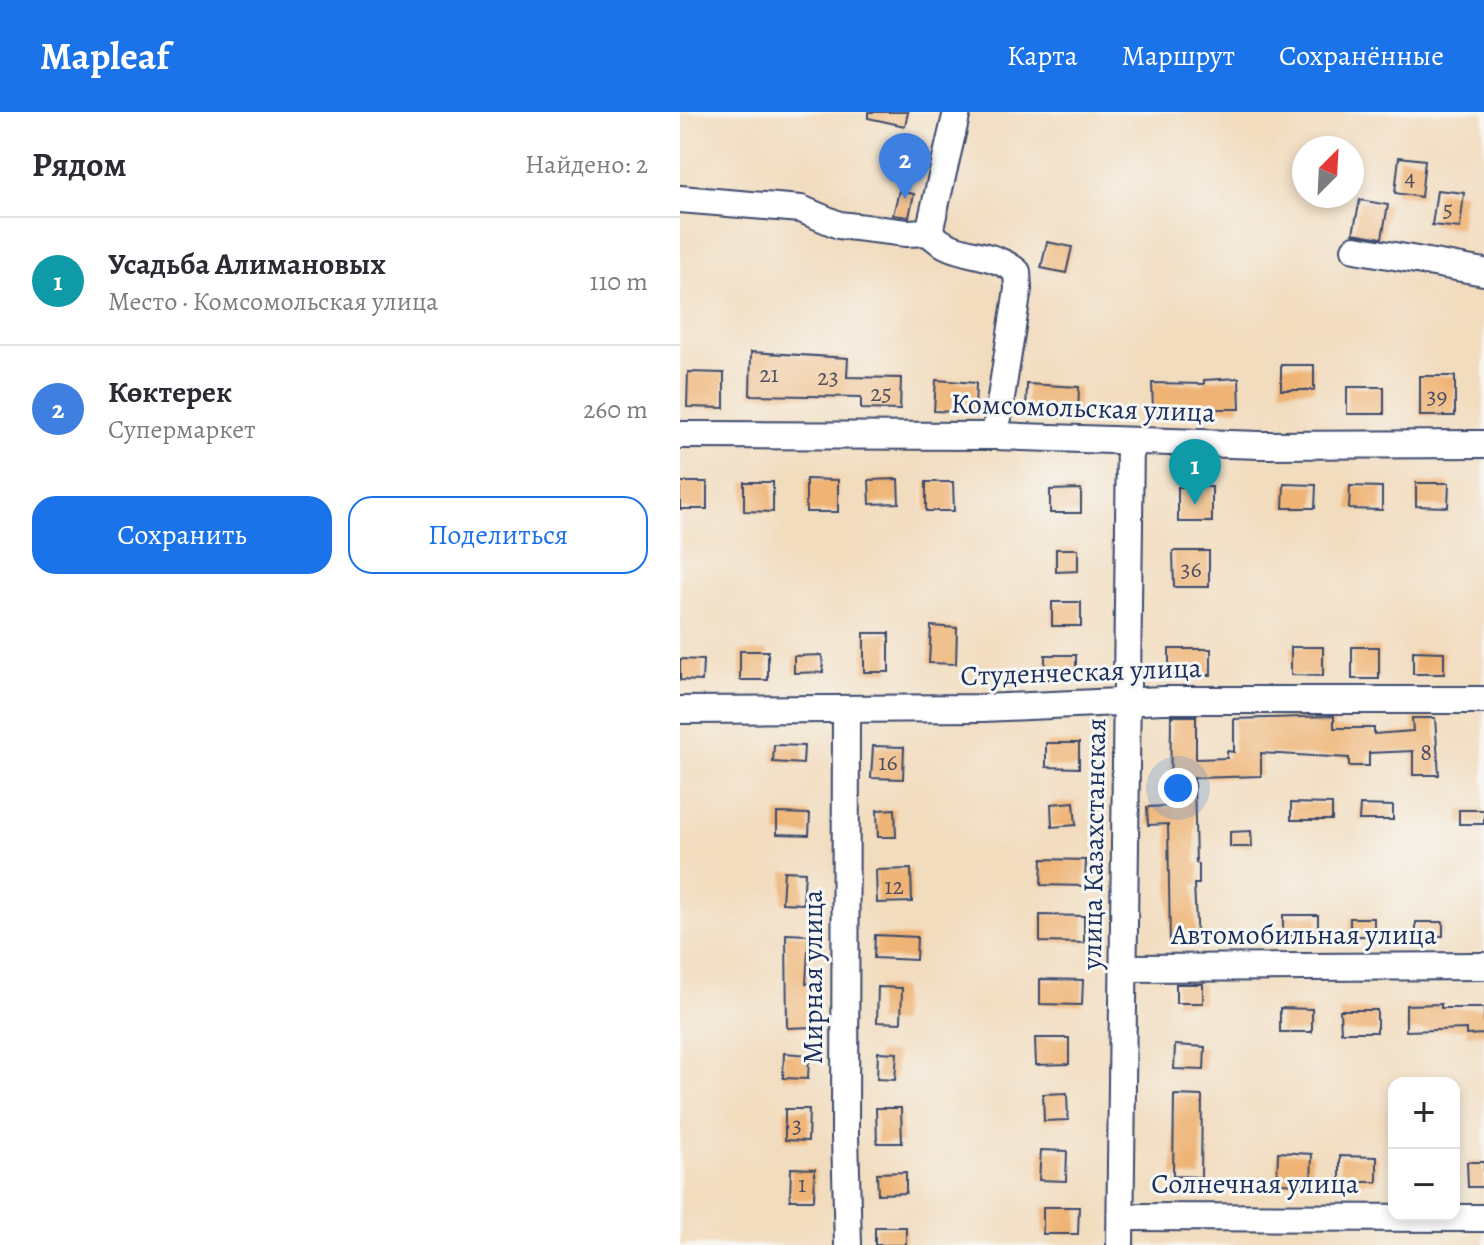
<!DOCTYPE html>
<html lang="ru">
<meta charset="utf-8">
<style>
:root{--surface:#fff;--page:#f2f2f3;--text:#2b2b33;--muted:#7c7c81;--line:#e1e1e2;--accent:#1a73e8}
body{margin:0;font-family:Alegreya,serif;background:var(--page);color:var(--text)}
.controls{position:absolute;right:24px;bottom:24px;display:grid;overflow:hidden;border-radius:16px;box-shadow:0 4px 12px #0003}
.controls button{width:72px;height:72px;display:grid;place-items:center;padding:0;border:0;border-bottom:2px solid var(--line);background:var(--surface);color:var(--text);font:40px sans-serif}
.compass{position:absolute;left:612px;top:24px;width:72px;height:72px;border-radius:50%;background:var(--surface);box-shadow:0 4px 12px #0003;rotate:24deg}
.you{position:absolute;left:498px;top:676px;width:28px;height:28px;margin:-20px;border:6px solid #fff;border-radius:50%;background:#1a73e8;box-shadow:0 0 0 12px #1a73e833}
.badge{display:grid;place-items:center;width:52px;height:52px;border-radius:50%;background:var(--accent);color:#fff;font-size:26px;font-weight:700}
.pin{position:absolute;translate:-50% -66px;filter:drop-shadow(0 2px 4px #0008)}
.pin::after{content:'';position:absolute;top:42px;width:28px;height:24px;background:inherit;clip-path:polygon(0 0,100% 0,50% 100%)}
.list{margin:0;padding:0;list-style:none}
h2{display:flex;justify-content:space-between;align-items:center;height:104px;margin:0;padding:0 32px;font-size:34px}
h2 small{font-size:26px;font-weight:400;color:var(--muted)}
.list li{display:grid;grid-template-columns:52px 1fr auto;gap:24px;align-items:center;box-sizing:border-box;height:128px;padding:0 32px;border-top:2px solid var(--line)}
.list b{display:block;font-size:30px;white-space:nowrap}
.list p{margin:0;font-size:26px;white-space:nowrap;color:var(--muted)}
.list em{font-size:26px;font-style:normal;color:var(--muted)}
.actions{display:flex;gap:16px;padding:24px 32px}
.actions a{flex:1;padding:18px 0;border:2px solid var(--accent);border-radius:24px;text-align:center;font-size:28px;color:var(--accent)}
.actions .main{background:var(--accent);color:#fff}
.map{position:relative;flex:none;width:804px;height:1133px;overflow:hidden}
header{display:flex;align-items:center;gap:48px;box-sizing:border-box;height:112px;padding:0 40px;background:var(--accent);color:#fff}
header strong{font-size:38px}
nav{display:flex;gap:44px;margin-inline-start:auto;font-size:28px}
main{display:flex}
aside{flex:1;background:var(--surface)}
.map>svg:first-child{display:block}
.building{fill:#efb475}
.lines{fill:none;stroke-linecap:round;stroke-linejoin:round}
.minor-casing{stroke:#3b496c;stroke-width:30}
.minor{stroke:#fff;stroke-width:26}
.labels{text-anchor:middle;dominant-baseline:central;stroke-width:6;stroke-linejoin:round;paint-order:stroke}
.number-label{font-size:24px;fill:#505064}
.street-label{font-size:28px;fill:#1b2f5e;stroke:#f6f6f2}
</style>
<header>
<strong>Mapleaf</strong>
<nav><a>Карта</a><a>Маршрут</a><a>Сохранённые</a></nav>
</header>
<main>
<aside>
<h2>Рядом<small>Найдено: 2</small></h2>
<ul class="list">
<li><span class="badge" style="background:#0f9aa8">1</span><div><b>Усадьба Алимановых</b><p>Место · Комсомольская улица</p></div><em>110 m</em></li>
<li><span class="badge" style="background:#3f7fe0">2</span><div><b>Көктерек</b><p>Супермаркет</p></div><em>260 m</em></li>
</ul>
<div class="actions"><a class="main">Сохранить</a><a>Поделиться</a></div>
</aside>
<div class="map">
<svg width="804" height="1133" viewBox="0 0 804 1133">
<rect width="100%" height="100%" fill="#f6f6f2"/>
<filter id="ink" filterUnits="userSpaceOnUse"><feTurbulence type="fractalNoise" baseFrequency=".0125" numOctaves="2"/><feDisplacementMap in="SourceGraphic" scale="16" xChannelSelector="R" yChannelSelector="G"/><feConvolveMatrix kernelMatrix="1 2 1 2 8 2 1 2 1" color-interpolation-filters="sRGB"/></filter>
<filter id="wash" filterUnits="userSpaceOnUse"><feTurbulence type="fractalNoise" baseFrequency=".006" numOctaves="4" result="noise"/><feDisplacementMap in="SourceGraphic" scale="32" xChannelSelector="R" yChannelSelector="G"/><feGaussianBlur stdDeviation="1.8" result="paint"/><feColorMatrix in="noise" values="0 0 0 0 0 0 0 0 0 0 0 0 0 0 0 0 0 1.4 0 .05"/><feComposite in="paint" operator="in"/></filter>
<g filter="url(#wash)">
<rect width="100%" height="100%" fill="#f2dcbe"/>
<g id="blocks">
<g class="building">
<path d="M188 0H228L225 14 188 6Z"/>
<path d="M719 45 745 48 741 85 715 81Z"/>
<path d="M757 78 784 81 780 116 752 113Z"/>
<path d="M219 79 234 82 229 105 213 103Z"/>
<path d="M680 88 708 93 702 126 673 121Z"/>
<path d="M367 130 392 135 386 161 361 156Z"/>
<path d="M71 240 168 246 167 265 221 266 220 298 181 297V285L70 283Z"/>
<rect x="601" y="253" width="33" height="25"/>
<path d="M8 260 44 261V296L7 295Z"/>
<rect x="740" y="264" width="35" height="40"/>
<path d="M559 266 560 297H473L472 271 524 272V268Z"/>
<path d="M256 268 296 271 295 301 254 299Z"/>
<path d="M347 272 399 275 398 305 346 303Z"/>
<rect x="667" y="275" width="37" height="27"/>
<path d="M126 367 158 368V400H126Z"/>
<path d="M218 367 219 391 190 392 189 368Z"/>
<rect x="0" y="370" width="27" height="27"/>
<path d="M64 370H93V400L64 399Z"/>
<path d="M246 370H273L274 399H246Z"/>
<path d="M736 371H769L768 395 736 394Z"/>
<path d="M604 372 636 373 635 396H603Z"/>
<path d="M670 374 702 375V398L669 397Z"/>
<rect x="498" y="375" width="34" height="35"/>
<path d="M401 377V401H370V378Z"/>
<path d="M376 437H398V459L376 460Z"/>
<path d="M493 439H529V475H494Z"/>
<rect x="372" y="490" width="29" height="24"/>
<path d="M251 514 277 516 276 552 249 551Z"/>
<rect x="184" y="521" width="25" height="39"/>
<path d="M611 535H643V564L611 563Z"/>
<rect x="672" y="535" width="27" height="32"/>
<rect x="489" y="537" width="42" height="26"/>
<rect x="60" y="539" width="28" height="29"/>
<path d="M733 539 764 540V562H733Z"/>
<path d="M142 543 143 560 114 561V544Z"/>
<rect x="365" y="543" width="31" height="24"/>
<path d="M0 547 23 548 22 569 0 568Z"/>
<path d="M491 604H516V647L547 646V639L554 640V607L654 604V616H694V622L733 619 732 606H755L759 663H733V639L689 641V654H669V646L581 641V664L514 666 516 751 519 752V772H514L517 830 490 831 488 712 468 713 467 695 490 694Z"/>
<path d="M366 631H399V656L366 655Z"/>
<path d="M94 633 124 634 123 652 93 650Z"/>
<path d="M193 634 224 635 223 667 191 666Z"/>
<path d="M394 690 396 713 372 715 371 692Z"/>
<path d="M611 691 652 692V708H611Z"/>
<path d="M680 693 713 694V708H679Z"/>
<path d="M215 697 216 725H198L197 698Z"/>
<rect x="779" y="698" width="25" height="14"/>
<path d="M97 701 130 702 129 723 97 722Z"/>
<path d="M571 719 572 735H550V720Z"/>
<path d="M362 747 406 748 405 774 361 773Z"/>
<path d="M231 757 232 790 197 791 196 758Z"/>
<path d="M104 759 125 760 123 792 102 791Z"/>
<path d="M360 803 404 804V831L360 830Z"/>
<path d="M603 803H638V824L603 823Z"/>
<rect x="670" y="806" width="24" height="18"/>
<path d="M736 810H763V824L736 823Z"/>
<path d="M106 822 129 823 126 872 131 871 133 915 107 916Z"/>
<path d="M195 823 237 825 236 848 194 846Z"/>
<path d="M360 867 403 868 402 893 360 892Z"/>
<rect x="496" y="872" width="27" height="19"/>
<path d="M198 875 222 876 221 911 197 910Z"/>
<path d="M761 892V896H804V922L786 923V917L726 919V893Z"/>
<path d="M600 896 632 897V920H600Z"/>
<path d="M660 898H697V920H661Z"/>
<path d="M355 926H389V952L356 953Z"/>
<path d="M495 933 525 935 524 958 494 957Z"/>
<path d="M198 940 217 941 215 968 197 967Z"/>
<path d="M104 941 129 943 128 967 103 966Z"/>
<path d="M387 981 388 1008 364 1009 363 982Z"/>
<path d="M494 983 522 984 521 1065 493 1064Z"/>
<path d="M196 996H221L222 1031H197Z"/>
<path d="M105 997H129L128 1029 105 1028Z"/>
<path d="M361 1038 387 1039 386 1069 359 1068Z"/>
<path d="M598 1040 632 1042 631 1072 597 1071Z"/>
<path d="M660 1044 697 1045V1070H660Z"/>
<path d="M787 1050H804V1075H788Z"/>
<path d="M111 1056 135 1057 134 1088H110Z"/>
<path d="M226 1060V1081L198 1082 197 1061Z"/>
<path d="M363 1095H399L398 1122H363Z"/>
<rect x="195" y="1115" width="31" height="18"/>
</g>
</g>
</g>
<g filter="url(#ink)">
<use href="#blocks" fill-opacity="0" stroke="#3b496c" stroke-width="2"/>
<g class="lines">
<g class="minor-casing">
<g id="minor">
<path d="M0 87 121 97 159 113 227 121 249 120"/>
<path d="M249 120C272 147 311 137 337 160L338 177 315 324"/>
<path d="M249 120 277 0"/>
<path d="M675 137 804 160"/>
<path d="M0 323 315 324 580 333 804 332"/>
<path d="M166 597 165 1024 168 1133"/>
<path d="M0 598 303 596 483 588H804"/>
<path d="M444 856 804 854"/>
<path d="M441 1105 804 1106"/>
<path d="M440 1133 450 331"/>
</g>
</g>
<use href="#minor" class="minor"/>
</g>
</g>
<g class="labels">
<g class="number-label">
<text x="730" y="65">4</text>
<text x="768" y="97">5</text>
<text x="89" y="262">21</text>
<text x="148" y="265">23</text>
<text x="201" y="281">25</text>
<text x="757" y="284">39</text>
<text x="511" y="457">36</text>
<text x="746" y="640">8</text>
<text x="208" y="650">16</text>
<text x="214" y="774">12</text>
<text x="117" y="1013">3</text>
<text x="122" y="1072">1</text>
</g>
<g class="street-label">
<text transform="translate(403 296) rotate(2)">Комсомольская улица</text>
<text transform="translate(401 560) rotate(-2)">Студенческая улица</text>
<text transform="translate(414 732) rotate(-89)">улица Казахстанская</text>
<text x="624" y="823">Автомобильная улица</text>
<text transform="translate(133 865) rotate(-90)">Мирная улица</text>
<text x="575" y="1072">Солнечная улица</text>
</g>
</g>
</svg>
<div class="controls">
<button>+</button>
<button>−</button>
</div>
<svg class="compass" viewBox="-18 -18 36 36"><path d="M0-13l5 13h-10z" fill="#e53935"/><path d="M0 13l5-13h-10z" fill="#7c7c81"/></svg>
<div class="you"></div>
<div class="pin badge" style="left:515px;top:393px;background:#0f9aa8">1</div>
<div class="pin badge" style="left:225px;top:87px;background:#3f7fe0">2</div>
</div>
</main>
